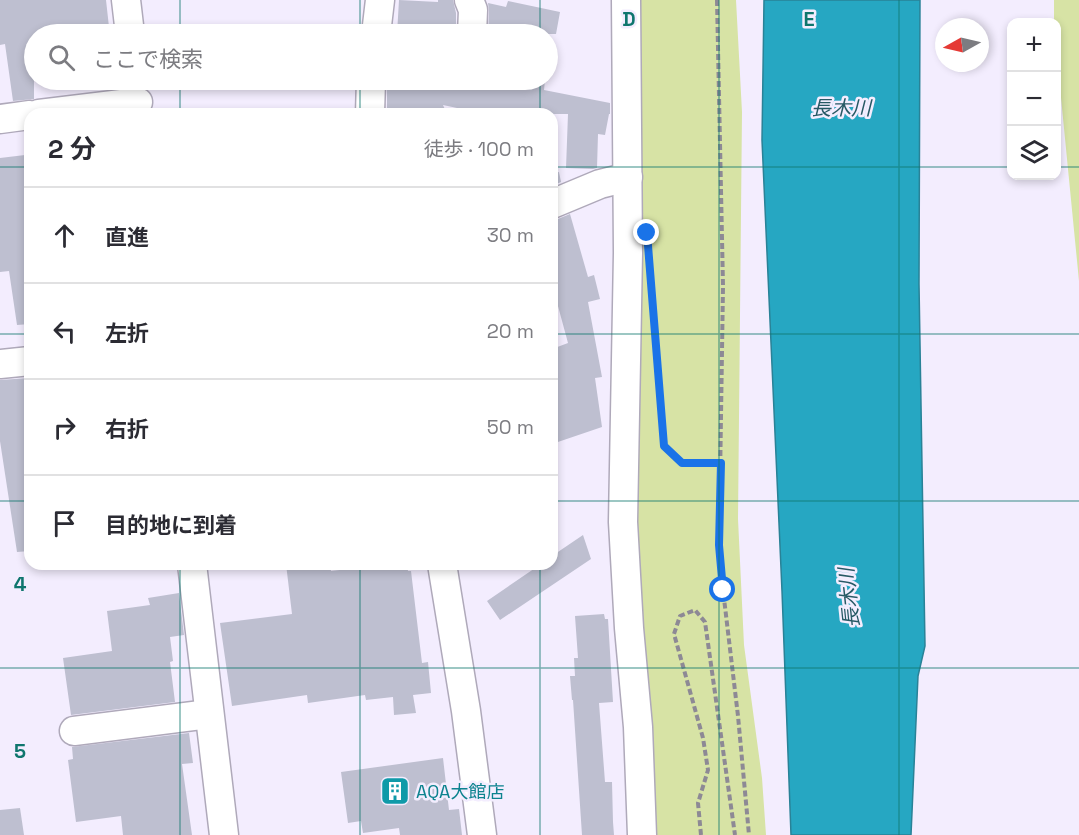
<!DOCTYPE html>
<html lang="ja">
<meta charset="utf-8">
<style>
:root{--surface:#fff;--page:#f2f2f3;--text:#2b2b33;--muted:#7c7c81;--line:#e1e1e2}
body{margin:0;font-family:"Space Grotesk","Noto Sans JP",sans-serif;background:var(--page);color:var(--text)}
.controls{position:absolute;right:18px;top:18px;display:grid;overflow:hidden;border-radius:12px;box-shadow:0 3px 9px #0003}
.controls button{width:54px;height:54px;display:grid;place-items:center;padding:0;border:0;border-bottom:2px solid var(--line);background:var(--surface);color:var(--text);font:30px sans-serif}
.compass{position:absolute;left:935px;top:18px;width:54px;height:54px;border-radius:50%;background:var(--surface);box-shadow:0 3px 9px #0003;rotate:262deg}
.stop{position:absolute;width:18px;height:18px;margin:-14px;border:4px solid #1a73e8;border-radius:50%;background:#fff}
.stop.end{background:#1a73e8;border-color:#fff;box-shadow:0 2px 6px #0008}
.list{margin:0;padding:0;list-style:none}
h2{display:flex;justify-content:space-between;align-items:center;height:78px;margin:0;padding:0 24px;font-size:26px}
h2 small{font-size:20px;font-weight:400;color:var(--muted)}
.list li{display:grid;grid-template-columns:39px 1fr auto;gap:18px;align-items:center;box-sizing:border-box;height:96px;padding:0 24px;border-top:2px solid var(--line)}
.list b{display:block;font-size:22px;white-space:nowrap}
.list em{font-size:20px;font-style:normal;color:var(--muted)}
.icon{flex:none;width:33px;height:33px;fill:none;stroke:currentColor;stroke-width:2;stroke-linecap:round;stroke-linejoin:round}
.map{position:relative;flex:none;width:1079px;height:835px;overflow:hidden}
.search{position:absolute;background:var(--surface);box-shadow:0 3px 9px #0003;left:24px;top:24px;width:534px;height:66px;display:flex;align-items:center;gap:15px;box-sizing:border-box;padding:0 21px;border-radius:33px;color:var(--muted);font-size:22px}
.panel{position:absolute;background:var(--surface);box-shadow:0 3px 9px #0003;left:24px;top:108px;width:534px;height:462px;border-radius:18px}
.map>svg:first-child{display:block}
.green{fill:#d7e3a5}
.water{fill:#26a7c2;stroke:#298297;stroke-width:1.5}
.building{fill:#bebfd0}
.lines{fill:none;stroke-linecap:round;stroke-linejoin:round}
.minor-casing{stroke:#afa9ba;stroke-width:31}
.path{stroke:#8d8995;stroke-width:4;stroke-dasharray:6 3;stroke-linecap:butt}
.minor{stroke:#fff;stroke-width:28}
.route{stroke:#1a73e8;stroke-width:8}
.grid{fill:none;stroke:#0f766e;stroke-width:1.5;stroke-opacity:0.55}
.labels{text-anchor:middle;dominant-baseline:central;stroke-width:5;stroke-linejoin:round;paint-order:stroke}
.culture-label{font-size:18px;fill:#0d838f;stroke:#f3edfe;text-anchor:start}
.water-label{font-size:20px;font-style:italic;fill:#275965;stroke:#f3edfe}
.grid-label{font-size:20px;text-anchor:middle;font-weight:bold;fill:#0f766e;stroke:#f3edfe;stroke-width:5;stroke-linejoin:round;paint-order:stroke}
</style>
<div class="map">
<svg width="1079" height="835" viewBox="0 0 1079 835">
<rect width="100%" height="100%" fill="#f3edfe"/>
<g class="green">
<path d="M635 0H736L742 112 738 519 744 645 762 778 766 835H651L633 548Z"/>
<path d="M1054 0H1079V281L1057 57 1056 22H1054Z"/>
</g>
<path class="water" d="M764 0H920L919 284 925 646 918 676 911 835H791L782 591 762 140Z"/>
<g class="building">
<path d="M0 0H106L109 27 58 34H34V99L13 101 5 44 0 45Z"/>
<path d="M399 0 438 2V0H453L456 13V34H397Z"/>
<path d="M508 1 560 12 556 34H488L489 11 488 3 506 7Z"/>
<path d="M387 80H545L544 90 610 103V114H609L605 135 598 134 597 168 593 169 566 168 568 114H485L443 105 447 114H387Z"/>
<path d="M25 155 30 201V324L17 325 9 271 0 272V158Z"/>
<path d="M559 172 561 182 552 186V173Z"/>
<path d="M570 214 588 277 594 275 600 299 588 302 602 377 595 378 602 427 552 444V349L568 343 552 284V220L558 219Z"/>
<path d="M29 378 30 388V551L17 552 0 441V380Z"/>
<path d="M583 535 591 559 500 620 487 601 541 564H552V556Z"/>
<path d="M286 564H330L331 571 390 564H407L408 571H411L422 663 428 662 431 693 413 695 416 713 394 715 393 697 366 700 365 695 308 703 307 695 232 706 220 623 292 614Z"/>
<path d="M179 593 184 635 170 637 173 661 170 662 175 702 71 715 63 658 112 651 107 611 150 605 148 598Z"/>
<path d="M604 614 605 619H608L613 702 599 703 605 782H612L613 822 614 835H582L573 700H572L570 676H575L574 658H578L575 616Z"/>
<path d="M189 733 193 763 182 764 192 835H123L121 816 76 822 68 760 73 759 72 747Z"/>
<path d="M443 758 449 810 459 809 462 835H400L399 828 363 833 361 821 348 823 341 772Z"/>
<path d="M20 808 24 835H0V810Z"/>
</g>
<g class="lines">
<g class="minor-casing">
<g id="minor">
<path d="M126 0 130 34"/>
<path d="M469 0 473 10 472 34"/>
<path d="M626 0 628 253 623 522 629 628 638 727 642 835"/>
<path d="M376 34 380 0"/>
<path d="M39 114 138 102"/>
<path d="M370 114 371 80"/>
<path d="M0 119 30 115"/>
<path d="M552 204 600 184 628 177"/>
<path d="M0 364 30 361"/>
<path d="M192 564 224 835"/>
<path d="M442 564 466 711 482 835"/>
<path d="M74 731 209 714"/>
</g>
</g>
<g class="path">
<path d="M717 0 723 286 719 545 723 590 738 716 749 835"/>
<path d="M657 352 664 446 682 463H721"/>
<path d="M701 835 698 803 708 770 703 738 674 634 680 616 695 610 705 622 735 835"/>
</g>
<use href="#minor" class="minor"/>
</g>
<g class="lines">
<path class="route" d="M647 233 664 446 682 463H721L719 545 723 590"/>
</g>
<path class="grid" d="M180 0V34M360 0V34M540 0V34M719 0V835M899 0V835M180 80V114M360 80V114M540 80V114M0 167H30M552 167H1012M1056 167H1079M0 334H30M552 334H1079M0 501H30M552 501H1079M180 564V835M360 564V835M540 564V835M0 668H1079"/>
<defs>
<g id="building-square" transform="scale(1.5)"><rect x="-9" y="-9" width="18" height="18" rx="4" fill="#0f9aa8" stroke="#f3edfe"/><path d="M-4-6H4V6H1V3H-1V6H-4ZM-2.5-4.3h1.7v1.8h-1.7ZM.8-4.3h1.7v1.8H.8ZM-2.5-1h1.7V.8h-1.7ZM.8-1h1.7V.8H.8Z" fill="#fff"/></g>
</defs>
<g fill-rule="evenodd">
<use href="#building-square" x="395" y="791"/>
</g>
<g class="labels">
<g class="culture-label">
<text x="416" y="791">AQA大館店</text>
</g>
<g class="water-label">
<text x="841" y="108">長木川</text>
<text transform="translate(849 598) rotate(-96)">長木川</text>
</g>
</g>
<g class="grid-label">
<text x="629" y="26">D</text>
<text x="809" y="26">E</text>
<text x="20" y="591">4</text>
<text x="20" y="758">5</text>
</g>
</svg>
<div class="controls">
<button>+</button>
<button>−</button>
<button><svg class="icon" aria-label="layers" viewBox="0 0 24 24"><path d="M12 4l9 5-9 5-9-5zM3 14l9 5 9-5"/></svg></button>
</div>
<svg class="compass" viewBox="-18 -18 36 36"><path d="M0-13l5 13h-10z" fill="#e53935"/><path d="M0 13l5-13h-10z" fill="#7c7c81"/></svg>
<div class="stop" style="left:723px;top:590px"></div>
<div class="stop end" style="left:647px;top:233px"></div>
<div class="search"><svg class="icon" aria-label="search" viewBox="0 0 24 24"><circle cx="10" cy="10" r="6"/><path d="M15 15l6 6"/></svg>ここで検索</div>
<section class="panel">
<h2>2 分<small>徒歩 · 100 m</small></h2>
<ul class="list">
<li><svg class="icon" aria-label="ahead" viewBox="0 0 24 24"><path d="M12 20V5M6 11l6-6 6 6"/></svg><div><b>直進</b></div><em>30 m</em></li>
<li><svg class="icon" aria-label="left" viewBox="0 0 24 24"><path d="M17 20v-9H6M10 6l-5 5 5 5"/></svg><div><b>左折</b></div><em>20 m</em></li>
<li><svg class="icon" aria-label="right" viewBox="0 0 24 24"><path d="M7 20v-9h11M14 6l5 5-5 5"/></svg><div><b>右折</b></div><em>50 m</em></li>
<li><svg class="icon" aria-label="arrive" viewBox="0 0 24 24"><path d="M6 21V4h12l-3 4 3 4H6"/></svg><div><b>目的地に到着</b></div></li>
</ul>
</section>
</div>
